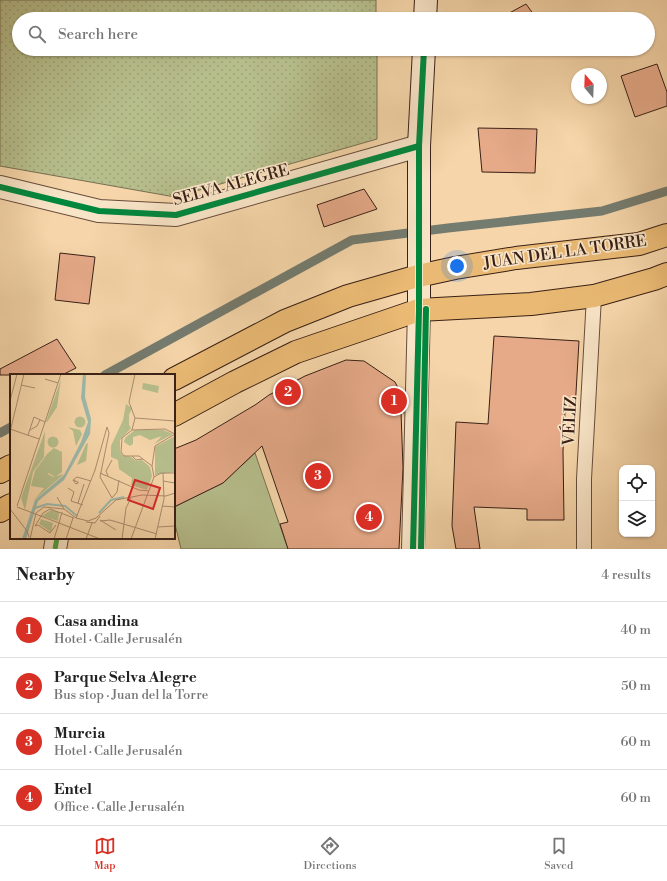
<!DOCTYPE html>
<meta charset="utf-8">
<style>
:root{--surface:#fff;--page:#f2f2f2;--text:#222;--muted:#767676;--line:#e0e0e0;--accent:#d93025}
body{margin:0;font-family:"Libre Bodoni",serif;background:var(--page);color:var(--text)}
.controls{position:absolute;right:12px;bottom:12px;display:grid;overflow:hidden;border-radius:8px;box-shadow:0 1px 3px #0004}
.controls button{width:36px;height:36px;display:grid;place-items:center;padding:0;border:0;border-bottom:1px solid var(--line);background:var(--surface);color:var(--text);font:20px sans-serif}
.compass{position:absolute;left:571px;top:68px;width:36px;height:36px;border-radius:50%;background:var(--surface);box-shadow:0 1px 3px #0004;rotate:341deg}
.you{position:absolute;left:457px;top:266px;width:14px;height:14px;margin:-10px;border:3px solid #fff;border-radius:50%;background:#1a73e8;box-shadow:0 0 0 6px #1a73e833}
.badge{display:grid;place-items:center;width:26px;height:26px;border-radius:50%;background:var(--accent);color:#fff;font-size:13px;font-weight:700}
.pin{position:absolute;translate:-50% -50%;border:2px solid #fff;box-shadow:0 1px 4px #0006}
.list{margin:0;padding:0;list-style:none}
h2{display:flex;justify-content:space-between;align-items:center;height:52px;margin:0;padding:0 16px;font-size:17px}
h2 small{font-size:13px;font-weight:400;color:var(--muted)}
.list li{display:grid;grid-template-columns:26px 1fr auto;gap:12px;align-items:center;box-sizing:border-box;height:56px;padding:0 16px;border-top:1px solid var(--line)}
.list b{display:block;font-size:15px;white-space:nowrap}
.list p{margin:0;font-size:13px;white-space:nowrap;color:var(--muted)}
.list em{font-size:13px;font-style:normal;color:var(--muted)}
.icon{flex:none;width:22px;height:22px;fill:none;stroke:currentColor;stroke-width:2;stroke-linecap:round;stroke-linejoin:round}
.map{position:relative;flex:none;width:667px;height:549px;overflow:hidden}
.search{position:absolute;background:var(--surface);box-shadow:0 1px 3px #0004;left:12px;right:12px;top:12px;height:44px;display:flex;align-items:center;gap:10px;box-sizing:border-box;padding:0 14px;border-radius:22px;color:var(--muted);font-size:15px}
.sheet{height:276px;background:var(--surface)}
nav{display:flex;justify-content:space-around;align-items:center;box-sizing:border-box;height:56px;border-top:1px solid var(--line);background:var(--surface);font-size:11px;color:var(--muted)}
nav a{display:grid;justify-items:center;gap:2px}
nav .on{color:var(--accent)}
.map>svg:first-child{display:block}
.grass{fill:url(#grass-dots);stroke:#786f51}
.garden{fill:#b6be8c;stroke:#786f51}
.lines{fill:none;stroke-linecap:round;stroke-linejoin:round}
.stream{stroke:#747b6f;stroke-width:9}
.building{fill:#e6aa89;stroke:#392016}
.lane-casing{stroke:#684d3b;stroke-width:16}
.street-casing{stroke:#684d3b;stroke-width:24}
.secondary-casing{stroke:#392016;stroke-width:24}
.primary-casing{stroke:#392016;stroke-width:24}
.lane{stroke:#f8e4c7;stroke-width:14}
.street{stroke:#f8e4c7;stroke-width:22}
.secondary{stroke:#f8e4c7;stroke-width:22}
.primary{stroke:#eaba74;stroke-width:22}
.quiet{stroke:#53a240;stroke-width:5;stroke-dasharray:10 5;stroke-linecap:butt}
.cycleway-casing{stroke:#f8e4c7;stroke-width:8}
.cycleway{stroke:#00873e;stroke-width:6}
.labels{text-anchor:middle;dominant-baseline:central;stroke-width:3.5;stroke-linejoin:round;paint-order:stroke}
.street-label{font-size:16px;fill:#392016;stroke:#f8e4c7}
.inset-river{fill:none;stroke:#9cb8aa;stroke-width:2}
.inset-road{fill:none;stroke:#aa8d6e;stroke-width:1}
.view{fill:#d62828;fill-opacity:0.15;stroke:#d62828;stroke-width:2}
.inset-edge{fill:none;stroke:#392016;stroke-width:2}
</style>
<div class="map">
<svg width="667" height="549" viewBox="0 0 667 549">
<defs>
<pattern id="grass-dots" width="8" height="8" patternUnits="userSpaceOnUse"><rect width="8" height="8" fill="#b6be8c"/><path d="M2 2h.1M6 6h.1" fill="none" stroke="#9da378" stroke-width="1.8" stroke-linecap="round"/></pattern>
</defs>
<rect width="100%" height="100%" fill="#f5d5a9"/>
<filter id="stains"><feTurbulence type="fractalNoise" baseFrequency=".005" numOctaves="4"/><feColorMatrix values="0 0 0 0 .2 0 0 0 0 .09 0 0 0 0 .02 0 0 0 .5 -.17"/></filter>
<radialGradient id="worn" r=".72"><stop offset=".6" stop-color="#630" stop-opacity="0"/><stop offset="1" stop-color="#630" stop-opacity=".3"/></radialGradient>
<path class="grass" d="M0 0H376V19H19V49H377V139L175 197 0 166Z"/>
<path class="garden" d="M255 453 288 549H181L174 520V507L223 483Z"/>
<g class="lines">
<g class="stream">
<path d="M105 375 352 240 448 228 602 211 667 191"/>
<path d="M0 433 11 427"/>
</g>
</g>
<g class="building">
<path d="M526 4 537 19H504L502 17Z"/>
<path d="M657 64 667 92V106L635 117 621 76Z"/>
<path d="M478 128 537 129 535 173 482 172Z"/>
<path d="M364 189 377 209 324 227 317 205Z"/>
<path d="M60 253 95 257 89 304 55 300Z"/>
<path d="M494 336 579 341 575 410 565 412 563 451 564 520H527V509L474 507 480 549H456L452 526 456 422 488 424Z"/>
<path d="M57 339 76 368 62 375H0V369Z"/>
<path d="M346 360 364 361 395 382 404 400V413L401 412 403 468 399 549H288L280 524 288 522 262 446 223 483 174 507V449L196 440 255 405 269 395 305 376Z"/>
</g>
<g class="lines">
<g class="lane-casing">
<path id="lane" d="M584 549V479L594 296"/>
</g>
<g class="street-casing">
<g id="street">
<path d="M0 187 99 211 176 215 419 146"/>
<path d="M55 549 57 538"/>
<path d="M413 549 419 310"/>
</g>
</g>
<g class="secondary-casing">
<g id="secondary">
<path d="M425 19 426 0"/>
<path d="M419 310V146L424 49"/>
</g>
</g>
<g class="primary-casing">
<g id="primary">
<path d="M174 379 285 321 348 296 418 276 455 268 516 258 639 244 667 235"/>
<path d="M174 415 235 382 296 352 419 310 531 304 594 296 654 279 667 274"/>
<path d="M0 472 11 466"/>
<path d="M0 511 11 505"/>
</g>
</g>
<use href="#lane" class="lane"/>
<use href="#street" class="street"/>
<use href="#secondary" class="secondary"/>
<use href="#primary" class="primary"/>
<path class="quiet" d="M55 549 57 538"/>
<g class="cycleway-casing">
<g id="cycleway">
<path d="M0 187 99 211 176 215 419 146"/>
<path d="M413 549 419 310V146L424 49"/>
<path d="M421 549 426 309"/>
</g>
</g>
<use href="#cycleway" class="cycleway"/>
</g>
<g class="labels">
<g class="street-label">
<text transform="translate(231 185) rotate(-15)">SELVA ALEGRE</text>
<text transform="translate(565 252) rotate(-8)">JUAN DEL LA TORRE</text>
<text transform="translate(570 421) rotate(-87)">VÉLIZ</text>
</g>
</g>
<g transform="translate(10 374)">
<rect width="165" height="165" fill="#f5d5a9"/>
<path d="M51 5 47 33 37 48H36ZM133 9 149 12 148 19 132 15ZM116 30 122 34 119 41V51L121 54 110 66V77L112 81 121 83 126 87 132 86 140 93 142 102 137 116 121 111 122 104 109 95 108 86 101 83V72L113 46ZM58 53 70 56 72 60 66 72 63 57ZM125 56H153L163 60 144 70 152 62 140 66 130 61 123 63V70L120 72 114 68 115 64ZM35 57 34 83 23 98 15 136 11 124ZM165 62V98L145 101V73ZM78 69 76 87 67 91 76 70ZM41 136 49 138 48 147 32 142ZM31 145 43 149 41 158 29 150Z" fill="#b6be8c"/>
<path d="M37 80 38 100 43 103 54 100 24 126 34 114 21 112 25 97Z" fill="#b6be8c"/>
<path d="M64.5 48a5.5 5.5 0 1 1 11 0a5.5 5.5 0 1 1-11 0ZM37.5 68a5.5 5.5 0 1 1 11 0a5.5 5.5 0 1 1-11 0ZM44 74 52 78V98L45 103 37 98V80Z" fill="#b6be8c"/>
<path d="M73 0H76L75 23 81 45 80 60 54 106 28 127 16 165H12L25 126 54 101 71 68 78 48 71 24Z" fill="#9cb8aa"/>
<path class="inset-river" d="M25 134 37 130 55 132 67 142M89 139 101 126 114 123"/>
<path class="inset-road" d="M125 0 119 28 125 44 122 56 112 64 111 78 114 82H129M35 5 48 9M11 11 25 14M0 27 7 0M125 44 165 47M0 55 29 65M20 56 27 52 30 46M122 56 155 55 165 60M0 58 14 0M18 61 24 43 35 48M122 82 126 86 133 85M142 92 145 72 165 60M90 99 129 116 139 117M98 102 96 97 102 86M144 103 151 99H165M63 106 67 103 81 107M63 106 68 108V109L66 110ZM153 107 165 109M58 114 64 118 61 127 73 131M47 123 54 135M68 129 74 110M7 132 51 0M152 132 165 133M7 133 49 149 52 138M0 135 17 157 19 163M66 144 85 96 97 53 99 59 90 103 102 124 107 118 109 106M90 146 106 156M90 147 100 146 147 160M76 148 85 149 90 142M25 152 33 139 40 135 64 144M25 152 28 151 40 159 46 151M148 153 165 152M20 165 26 139 34 133 54 135 66 144 78 147 86 144 106 126 132 121 156 122 165 119M44 165 49 149 90 165M56 165 63 144M76 165 82 149M112 165 116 134 121 124M121 165 144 103 142 92 129 82M145 165 154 125 153 99"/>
<path class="view" d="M125 106 150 114 143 135 118 126Z"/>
<rect width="165" height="165" class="inset-edge"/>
</g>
<rect width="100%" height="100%" filter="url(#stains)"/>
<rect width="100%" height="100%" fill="url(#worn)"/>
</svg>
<div class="controls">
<button><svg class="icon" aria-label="locate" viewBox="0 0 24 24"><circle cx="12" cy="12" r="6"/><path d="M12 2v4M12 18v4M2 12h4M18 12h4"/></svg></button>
<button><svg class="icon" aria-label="layers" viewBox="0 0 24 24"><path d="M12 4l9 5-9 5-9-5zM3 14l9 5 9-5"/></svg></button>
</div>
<svg class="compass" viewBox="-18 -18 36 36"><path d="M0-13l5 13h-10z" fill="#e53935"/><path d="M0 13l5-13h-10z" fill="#767676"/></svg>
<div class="you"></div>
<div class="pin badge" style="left:394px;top:401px">1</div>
<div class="pin badge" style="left:288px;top:392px">2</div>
<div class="pin badge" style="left:318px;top:476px">3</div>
<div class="pin badge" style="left:369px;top:517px">4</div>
<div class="search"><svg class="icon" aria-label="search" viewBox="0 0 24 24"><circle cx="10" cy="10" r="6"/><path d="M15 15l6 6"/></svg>Search here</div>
</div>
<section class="sheet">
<h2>Nearby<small>4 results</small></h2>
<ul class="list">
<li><span class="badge">1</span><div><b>Casa andina</b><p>Hotel · Calle Jerusalén</p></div><em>40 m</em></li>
<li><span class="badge">2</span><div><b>Parque Selva Alegre</b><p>Bus stop · Juan del la Torre</p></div><em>50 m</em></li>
<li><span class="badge">3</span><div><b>Murcia</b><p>Hotel · Calle Jerusalén</p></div><em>60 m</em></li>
<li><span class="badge">4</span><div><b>Entel</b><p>Office · Calle Jerusalén</p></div><em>60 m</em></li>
</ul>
</section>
<nav>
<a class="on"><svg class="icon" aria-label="map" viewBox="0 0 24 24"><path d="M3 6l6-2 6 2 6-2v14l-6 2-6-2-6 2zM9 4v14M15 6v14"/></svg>Map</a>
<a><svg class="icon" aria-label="directions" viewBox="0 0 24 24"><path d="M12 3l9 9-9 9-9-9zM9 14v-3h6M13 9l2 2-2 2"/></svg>Directions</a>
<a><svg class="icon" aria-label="saved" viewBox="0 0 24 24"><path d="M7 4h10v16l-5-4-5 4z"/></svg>Saved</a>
</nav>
